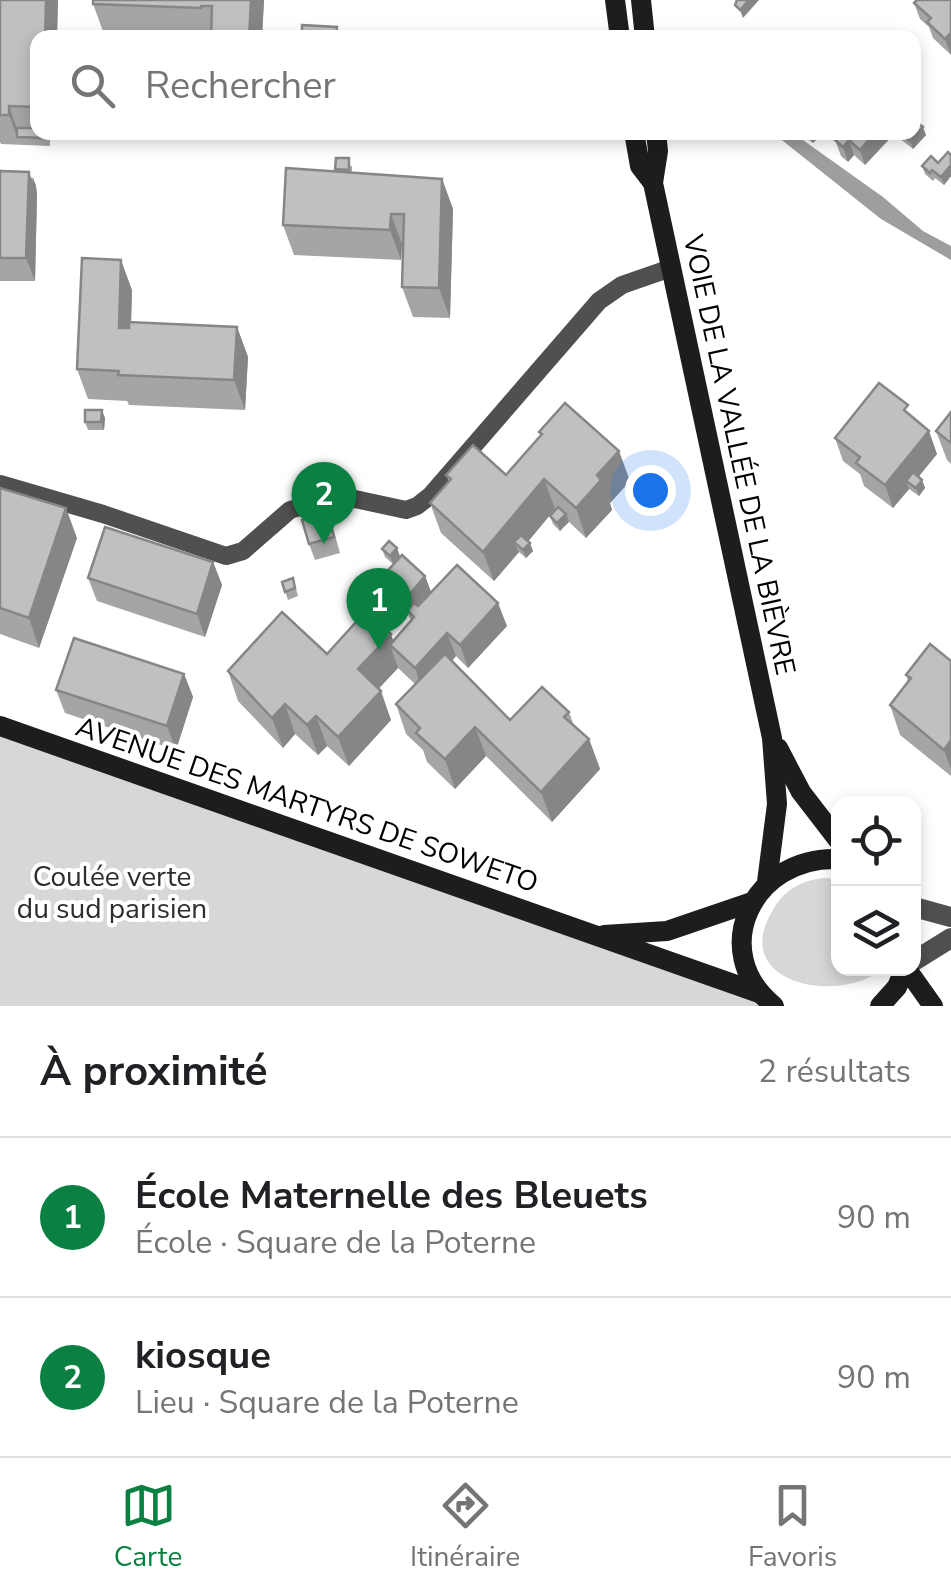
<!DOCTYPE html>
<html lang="fr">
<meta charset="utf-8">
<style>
:root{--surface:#fff;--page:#f2f2f2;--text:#202124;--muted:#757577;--line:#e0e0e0;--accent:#0b8043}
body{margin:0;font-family:"Nunito Sans",sans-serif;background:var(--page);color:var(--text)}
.controls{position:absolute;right:30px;bottom:30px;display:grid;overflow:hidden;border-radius:20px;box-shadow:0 5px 15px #0003}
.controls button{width:90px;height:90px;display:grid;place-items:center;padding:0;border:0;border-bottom:2px solid var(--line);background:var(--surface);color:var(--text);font:50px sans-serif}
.you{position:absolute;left:650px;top:490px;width:35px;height:35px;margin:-25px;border:8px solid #fff;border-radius:50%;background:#1a73e8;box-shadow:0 0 0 15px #1a73e833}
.badge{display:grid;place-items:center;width:65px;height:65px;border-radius:50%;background:var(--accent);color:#fff;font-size:32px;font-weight:700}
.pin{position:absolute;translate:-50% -82px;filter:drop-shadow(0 2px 5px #0008)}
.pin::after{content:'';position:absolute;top:52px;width:35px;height:30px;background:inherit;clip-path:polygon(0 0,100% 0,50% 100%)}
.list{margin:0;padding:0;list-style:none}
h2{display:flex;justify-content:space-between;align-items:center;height:130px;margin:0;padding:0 40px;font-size:42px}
h2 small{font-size:32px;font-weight:400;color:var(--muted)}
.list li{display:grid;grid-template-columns:65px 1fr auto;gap:30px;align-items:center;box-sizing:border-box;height:160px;padding:0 40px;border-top:2px solid var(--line)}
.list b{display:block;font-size:38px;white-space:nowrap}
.list p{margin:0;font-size:32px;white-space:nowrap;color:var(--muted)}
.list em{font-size:32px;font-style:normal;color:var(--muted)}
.icon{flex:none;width:55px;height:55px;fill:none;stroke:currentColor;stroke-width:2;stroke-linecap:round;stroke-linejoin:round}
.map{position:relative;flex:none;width:951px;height:1006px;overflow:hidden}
.search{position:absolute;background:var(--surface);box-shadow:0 5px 15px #0003;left:30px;right:30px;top:30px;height:110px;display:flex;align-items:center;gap:25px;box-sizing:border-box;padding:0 35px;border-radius:20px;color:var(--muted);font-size:38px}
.sheet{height:450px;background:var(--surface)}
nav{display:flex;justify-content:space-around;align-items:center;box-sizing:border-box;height:140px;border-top:2px solid var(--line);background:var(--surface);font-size:28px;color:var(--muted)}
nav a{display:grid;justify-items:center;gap:5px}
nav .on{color:var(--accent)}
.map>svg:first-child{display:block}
.green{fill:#d7d7d7}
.water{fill:#9e9e9e}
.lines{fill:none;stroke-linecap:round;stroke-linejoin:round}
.minor{stroke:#505050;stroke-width:18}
.tertiary{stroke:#505050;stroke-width:20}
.secondary{stroke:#1d1d1d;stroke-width:20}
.wall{fill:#a5a5a5}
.shaded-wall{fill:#868686}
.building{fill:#c0c0c0;stroke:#868686;stroke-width:2.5}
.labels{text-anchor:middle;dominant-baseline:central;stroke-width:8;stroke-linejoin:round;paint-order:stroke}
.street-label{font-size:28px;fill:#000;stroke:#fff}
.park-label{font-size:28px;fill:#2e2e2e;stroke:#fff}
</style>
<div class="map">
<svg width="951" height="1006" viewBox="0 0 951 1006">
<rect width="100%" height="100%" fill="#fff"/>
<g class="green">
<path d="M0 736 766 1006H0Z"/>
<path d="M824 878 838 879V968L883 969C836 1006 728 982 773 910 784 890 802 880 824 878Z"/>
</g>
<path class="water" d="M773 133H793L883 197 923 231 951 246V260L881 219Z"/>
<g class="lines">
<path class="minor" d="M0 484 103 514 226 556 243 551 290 510 313 503 355 499 406 510 417 506 431 495 599 301 622 285 671 268"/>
<g class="tertiary">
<path d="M914 907 951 917"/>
<path d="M914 961 951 938"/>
</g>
<g class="secondary">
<path d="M615 0 620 38"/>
<path d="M641 0 645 38"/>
<path d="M634 132 640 166 653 183"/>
<path d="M656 132 658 151 653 183 772 738 777 804 767 882"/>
<path d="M0 726 759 993"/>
<path d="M778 748 801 792 838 840"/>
<path d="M604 935 667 931 752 902"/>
<path d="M906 968 933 1006"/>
<path d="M774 1006C707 952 752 856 838 859"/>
<path d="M880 1006 897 987 905 968"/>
</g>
</g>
<g class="wall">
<path d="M0 0H58L57 38H38V132H53V137H50V146L1 144 0 142Z"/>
<path d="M264 0 262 38H192L104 34 93 4Z"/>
<path d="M951 0V55L933 38 929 27 920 19 914 3Z"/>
<path d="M798 132H823L813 143Z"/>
<path d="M843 132H914L926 135 913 149 894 134 865 165 854 155 848 162 841 156 835 140Z"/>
<path d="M951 155V176L944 185 935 178 933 181 925 174 922 166 938 163Z"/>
<path d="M352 166V173L442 179 453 209 450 318 413 317 402 287 403 244H402L401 260 294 255 283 225 336 172 335 169Z"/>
<path d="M0 169 1 171 33 178 36 186 37 195 35 281H0Z"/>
<path d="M132 290 131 322 237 327 248 357 245 410 129 405 127 401 88 399 77 369Z"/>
<path d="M951 412V464L947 460 936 431Z"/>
<path d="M912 417 937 454 918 477 922 480 925 488 919 496 909 489 893 508 864 486 860 474 843 461 835 438Z"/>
<path d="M105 418 104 430H88L85 422Z"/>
<path d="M539 432 630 481 610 503 612 510 586 538 568 521 560 531 553 524 550 516 555 509 528 541 533 551 526 558 519 552 494 581 441 533 430 503 449 482 446 475H506L541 436Z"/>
<path d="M0 488 77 538 39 648 0 634Z"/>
<path d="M333 528 340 553 315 560 309 544Z"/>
<path d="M389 541 393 564 385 557 382 549Z"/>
<path d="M213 562 222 585 205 637 97 601 88 578Z"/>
<path d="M425 576 431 592 507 626 468 668 456 656 452 661 510 720 569 712 574 726 589 739 600 769 552 822 486 756 455 789 427 762 423 750 406 734 396 704 415 684 398 668 378 689 391 720 349 766 327 746 318 755 295 734 283 748 238 701 228 671 393 641 411 621 408 614 386 594 381 578Z"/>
<path d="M293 578 298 596 288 600 282 582Z"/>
<path d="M951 661V776L900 735 890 705 908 681 906 675Z"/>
<path d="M184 674 193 697 176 750 65 713 56 690Z"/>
</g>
<g class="shaded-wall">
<path d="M46 0H58L57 38H45Z"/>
<path d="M251 0H264L262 38H249Z"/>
<path d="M749 0H759L743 18 740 10Z"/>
<path d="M951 33V55L945 39Z"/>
<path d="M9 106 20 137H17L20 145 9 115Z"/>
<path d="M923 127 926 135 913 149 910 141Z"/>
<path d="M813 132H823L813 143 810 136Z"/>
<path d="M875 132H893L894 134 865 165 860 150Z"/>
<path d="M849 140 854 155 848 162 843 147Z"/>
<path d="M951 165V176L944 185 941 177Z"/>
<path d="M29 172 33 183V178L36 186 37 195 35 281 26 258Z"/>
<path d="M442 179 453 209 450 318 439 288Z"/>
<path d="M391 214 402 244 401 260 390 230Z"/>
<path d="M121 260 132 290 130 358 119 328Z"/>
<path d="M237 327 248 357 245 410 234 380Z"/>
<path d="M102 410 105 418 104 430 101 422Z"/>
<path d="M929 431 937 454 912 485 906 481 909 489 893 508 885 485Z"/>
<path d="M619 451 630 481 610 503 612 510 586 538 576 508 597 475Z"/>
<path d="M544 479 555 509 522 549 514 542 519 552 494 581 483 552Z"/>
<path d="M922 480 925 488 919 496 916 488Z"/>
<path d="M66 508 77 538 39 648 29 618Z"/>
<path d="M566 514 569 522 560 531 557 523Z"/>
<path d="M530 543 533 551 526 558 523 550Z"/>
<path d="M397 548 400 556 393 564 390 556Z"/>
<path d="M213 562 222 585 205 637 197 614Z"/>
<path d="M425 576 431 592 411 614 405 600Z"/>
<path d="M498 603 507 626 468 668 460 645Z"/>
<path d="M447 633 456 656 423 692 415 668Z"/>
<path d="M391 634 397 652 390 645 398 668 369 699 358 669Z"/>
<path d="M184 674 193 697 176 750 167 726Z"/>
<path d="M381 691 391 720 349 766 338 737Z"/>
<path d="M285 704 295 734 283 748 272 718Z"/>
<path d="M316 716 327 746 318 755 307 725Z"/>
<path d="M475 727 486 756 455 789 445 759Z"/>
<path d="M589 739 600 769 552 822 541 792Z"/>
<path d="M951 740V769L944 750Z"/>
</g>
<g class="building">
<path d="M0 0H46L45 38H38V107L9 106V115H0Z"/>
<path d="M93 0H251L249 38H211L212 6H201V8L93 4Z"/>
<path d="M737 0H749L740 10 735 5Z"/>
<path d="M917 0H951V33L945 39 927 22 931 18 914 3Z"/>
<path d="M302 25 337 27 336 38H302Z"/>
<path d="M914 120 923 127 910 141 898 132H914Z"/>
<path d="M17 128H38V132H47V138L17 137Z"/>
<path d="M843 132H875L860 150 849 140 843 147 835 140Z"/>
<path d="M948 152 951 155V165L941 177 932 170 930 173 922 166 931 156 938 163Z"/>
<path d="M336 158H349V170L335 169Z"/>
<path d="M286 168 442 179 439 288 402 287 404 214H391L390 230 283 225Z"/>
<path d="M0 171 29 172 26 258H0Z"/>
<path d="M82 258 121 260 119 328H129V322L237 327 234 380 118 375 119 371 77 369Z"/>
<path d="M879 383 908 405 904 410 929 431 885 485 856 463 860 457 835 438Z"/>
<path d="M565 403 619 451 597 475 601 480 576 508 544 479 483 552 430 503 451 479 446 475 473 445 506 475 542 434 539 432Z"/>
<path d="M85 410H102L101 422H85Z"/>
<path d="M951 412V443L936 431Z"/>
<path d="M913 472 922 480 916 488 906 481Z"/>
<path d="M0 488 66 508 29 618 0 608Z"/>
<path d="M558 507 566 514 557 523 550 516Z"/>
<path d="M327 512 334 537 309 544 302 520Z"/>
<path d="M105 527 213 562 197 614 88 578Z"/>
<path d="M521 535 530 543 523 550 514 542Z"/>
<path d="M389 541 397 548 390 556 382 549Z"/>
<path d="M402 555 425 576 405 600 381 578Z"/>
<path d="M457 565 498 603 460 645 447 633 415 668 390 645 414 617 407 610 414 603 418 606Z"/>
<path d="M293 578 295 588 285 592 282 582Z"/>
<path d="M366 611 391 634 358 669 381 691 338 737 316 716 307 725 285 704 272 718 228 671 282 612 327 654Z"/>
<path d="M74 638 184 674 167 726 56 690Z"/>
<path d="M930 644 951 661V740L944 750 890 705 911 678 906 675Z"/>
<path d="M445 654 510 720 542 687 569 712 564 717 589 739 541 792 475 727 445 759 416 733 420 728 396 704Z"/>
</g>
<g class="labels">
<g class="street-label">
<text transform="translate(739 455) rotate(78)">VOIE DE LA VALLÉE DE LA BIÈVRE</text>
<text transform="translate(307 805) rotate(19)">AVENUE DES MARTYRS DE SOWETO</text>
</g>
<g class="park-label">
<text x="112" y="877">Coulée verte<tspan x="112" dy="32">du sud parisien</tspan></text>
</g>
</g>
</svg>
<div class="controls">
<button><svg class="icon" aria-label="locate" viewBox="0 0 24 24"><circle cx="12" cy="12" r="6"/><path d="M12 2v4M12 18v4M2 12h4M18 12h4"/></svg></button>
<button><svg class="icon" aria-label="layers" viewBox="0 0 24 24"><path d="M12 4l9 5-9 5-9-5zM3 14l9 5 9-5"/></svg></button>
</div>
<div class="you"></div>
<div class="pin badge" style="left:379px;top:650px">1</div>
<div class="pin badge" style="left:324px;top:544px">2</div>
<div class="search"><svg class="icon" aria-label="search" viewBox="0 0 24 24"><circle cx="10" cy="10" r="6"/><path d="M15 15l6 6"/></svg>Rechercher</div>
</div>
<section class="sheet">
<h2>À proximité<small>2 résultats</small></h2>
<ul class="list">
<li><span class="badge">1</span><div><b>École Maternelle des Bleuets</b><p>École · Square de la Poterne</p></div><em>90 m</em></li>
<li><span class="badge">2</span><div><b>kiosque</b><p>Lieu · Square de la Poterne</p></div><em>90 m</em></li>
</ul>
</section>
<nav>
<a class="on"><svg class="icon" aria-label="map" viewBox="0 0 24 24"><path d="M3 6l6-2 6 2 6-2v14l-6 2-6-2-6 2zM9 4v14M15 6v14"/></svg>Carte</a>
<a><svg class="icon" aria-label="directions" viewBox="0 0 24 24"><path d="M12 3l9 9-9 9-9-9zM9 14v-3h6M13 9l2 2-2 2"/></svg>Itinéraire</a>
<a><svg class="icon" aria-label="saved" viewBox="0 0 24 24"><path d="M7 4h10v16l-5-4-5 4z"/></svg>Favoris</a>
</nav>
